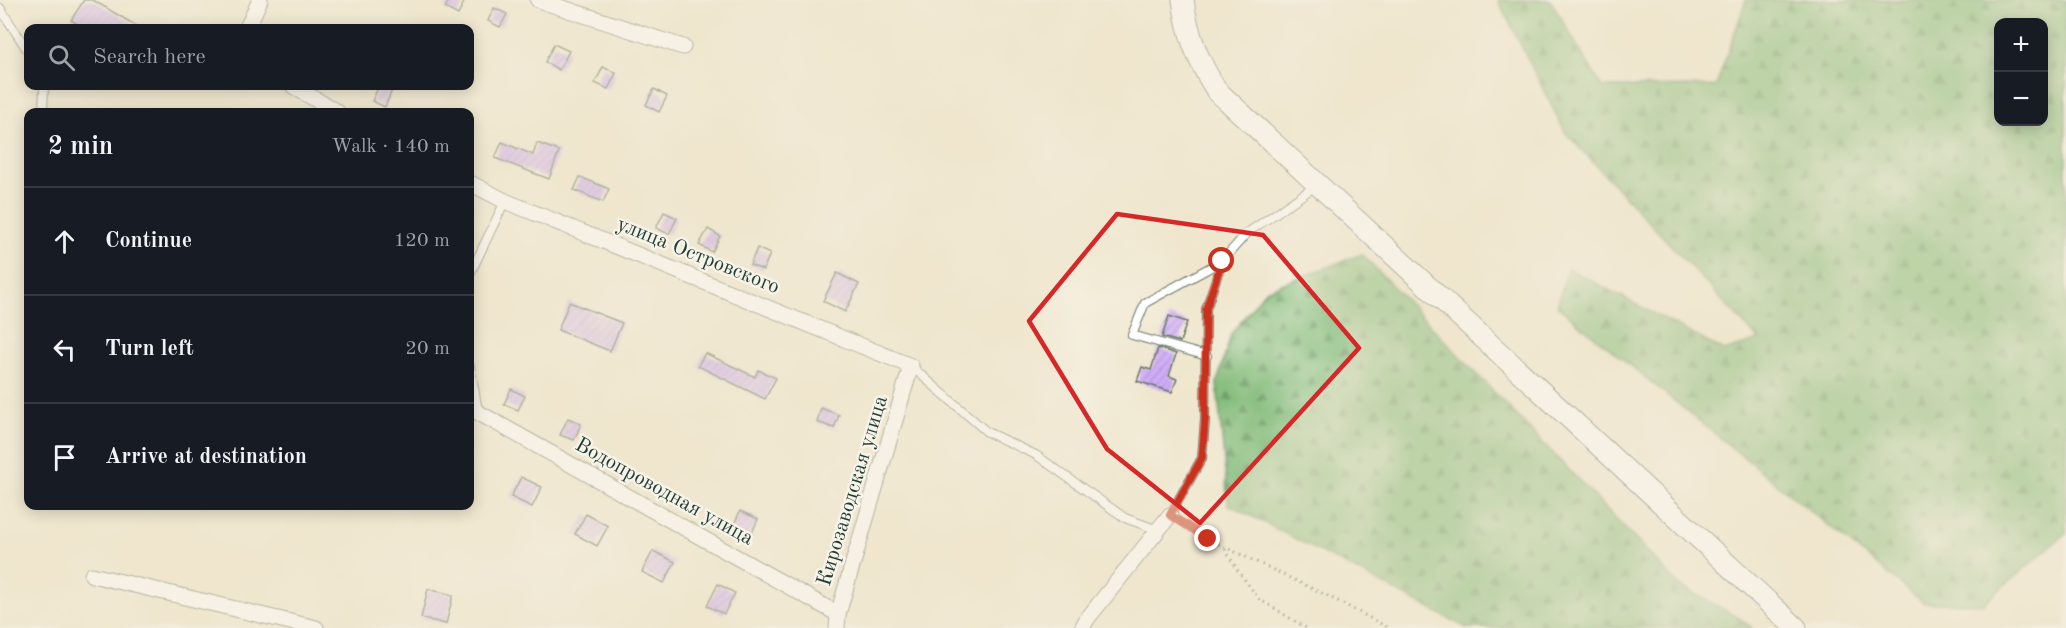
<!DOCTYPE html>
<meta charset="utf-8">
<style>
:root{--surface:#171b24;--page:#20242c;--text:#f1f3f6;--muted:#9ea1a6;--line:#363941}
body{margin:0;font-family:"Old Standard TT",serif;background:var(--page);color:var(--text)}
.controls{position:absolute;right:18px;top:18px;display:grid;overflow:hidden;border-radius:12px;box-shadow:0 3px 15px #0003}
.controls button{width:54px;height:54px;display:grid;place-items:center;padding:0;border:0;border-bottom:2px solid var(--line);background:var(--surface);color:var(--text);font:30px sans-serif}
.stop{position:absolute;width:18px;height:18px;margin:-14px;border:4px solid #c8321e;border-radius:50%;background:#fff}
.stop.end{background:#c8321e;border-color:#fff;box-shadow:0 2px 6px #0008}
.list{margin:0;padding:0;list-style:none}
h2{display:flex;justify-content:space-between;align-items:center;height:78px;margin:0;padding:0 24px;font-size:26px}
h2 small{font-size:20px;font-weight:400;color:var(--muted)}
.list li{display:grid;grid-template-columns:39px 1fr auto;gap:18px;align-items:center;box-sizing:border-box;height:108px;padding:0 24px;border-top:2px solid var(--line)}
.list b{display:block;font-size:22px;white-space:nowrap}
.list em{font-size:20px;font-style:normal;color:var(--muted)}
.icon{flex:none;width:33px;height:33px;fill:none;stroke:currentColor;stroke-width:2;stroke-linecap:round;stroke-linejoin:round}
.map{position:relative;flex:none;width:2066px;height:628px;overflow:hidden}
.search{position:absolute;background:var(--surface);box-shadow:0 3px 15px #0003;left:24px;top:24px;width:450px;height:66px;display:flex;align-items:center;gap:15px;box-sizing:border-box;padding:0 21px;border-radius:12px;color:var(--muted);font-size:22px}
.panel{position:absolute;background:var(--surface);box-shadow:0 3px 15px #0003;left:24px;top:108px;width:450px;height:402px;border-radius:12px}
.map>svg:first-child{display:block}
.forest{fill:url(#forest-firs);stroke:#517c57;stroke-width:1.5;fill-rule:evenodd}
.building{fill:url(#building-hatch)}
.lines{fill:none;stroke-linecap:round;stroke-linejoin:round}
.service-casing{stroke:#68786a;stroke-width:10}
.minor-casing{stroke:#68786a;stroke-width:17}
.secondary-casing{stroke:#68786a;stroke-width:23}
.path{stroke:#68786a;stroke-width:3;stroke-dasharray:1.5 4.5;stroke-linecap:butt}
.service{stroke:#fff;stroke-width:8}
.minor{stroke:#fff;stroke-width:15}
.secondary{stroke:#fff;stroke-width:21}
.route{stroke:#c8321e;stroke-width:8}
.marked{fill:none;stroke:#d62828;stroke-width:4.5;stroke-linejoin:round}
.labels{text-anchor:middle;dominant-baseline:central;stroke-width:5;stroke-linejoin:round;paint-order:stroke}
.street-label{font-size:21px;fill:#1f3d34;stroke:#f7f3e8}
</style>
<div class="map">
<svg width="2066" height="628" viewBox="0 0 2066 628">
<defs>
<pattern id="forest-firs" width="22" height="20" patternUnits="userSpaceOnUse" patternTransform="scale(1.5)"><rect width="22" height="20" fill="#83bc7a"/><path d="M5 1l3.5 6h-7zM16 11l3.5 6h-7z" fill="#6b9a65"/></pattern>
<pattern id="building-hatch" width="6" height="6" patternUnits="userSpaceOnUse" patternTransform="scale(1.5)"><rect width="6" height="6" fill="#d1aef9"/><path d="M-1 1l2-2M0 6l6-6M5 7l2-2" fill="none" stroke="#a98fca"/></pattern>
</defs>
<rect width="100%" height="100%" fill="#f7f3e8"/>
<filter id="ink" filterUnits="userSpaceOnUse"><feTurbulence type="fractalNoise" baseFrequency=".0167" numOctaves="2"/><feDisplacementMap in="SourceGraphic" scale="12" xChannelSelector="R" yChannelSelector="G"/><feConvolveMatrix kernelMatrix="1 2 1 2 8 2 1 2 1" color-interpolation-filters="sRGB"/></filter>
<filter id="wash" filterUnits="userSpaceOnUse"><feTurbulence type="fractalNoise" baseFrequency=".008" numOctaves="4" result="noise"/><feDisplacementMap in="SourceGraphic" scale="24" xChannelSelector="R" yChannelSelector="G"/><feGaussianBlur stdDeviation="1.35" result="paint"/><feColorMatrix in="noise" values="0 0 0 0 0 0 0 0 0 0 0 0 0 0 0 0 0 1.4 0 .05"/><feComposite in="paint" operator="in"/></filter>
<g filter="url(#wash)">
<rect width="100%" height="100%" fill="#efe6cd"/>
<g class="forest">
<path d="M1498 0H1550L1602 87 1716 86 1746 0H2066V533L1983 604 1924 603 1557 306 1568 268 1724 351 1759 340 1565 132ZM1998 22H2044V122H1998Z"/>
<path d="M1362 254 1680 586 1741 619 1752 628H1467L1228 504 1217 383 1231 334 1266 290Z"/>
</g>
<g id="blocks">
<g class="building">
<path d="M84 0H93L140 28H84L71 20Z"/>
<path d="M449 0H465L458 15 445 8Z"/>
<path d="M494 8 507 14 500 27 488 21Z"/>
<path d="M554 44 569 51 559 70 545 62Z"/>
<path d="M603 67 616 73 608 89 595 83Z"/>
<path d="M379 86 392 90 385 107 372 101Z"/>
<path d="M654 89 667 96 659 112 646 105Z"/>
<path d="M502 142 533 155 537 143 559 151 549 179 495 158Z"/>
<path d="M580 177 609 189 603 202 574 190Z"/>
<path d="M664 212 677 218 669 234 656 228Z"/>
<path d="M708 229 720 236 712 252 699 245Z"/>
<path d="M757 248 770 254 763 270 750 265Z"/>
<path d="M837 273 859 284 845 312 823 301Z"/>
<path d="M569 302 622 323 610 351 558 330Z"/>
<path d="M1169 316 1187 322 1180 342 1162 337Z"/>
<path d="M1158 348 1176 354 1169 376 1177 379 1172 392 1137 381 1142 367 1151 370Z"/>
<path d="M705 353 755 377 758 370 776 378 765 399 698 366Z"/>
<path d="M511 389 525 396 518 410 504 404Z"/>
<path d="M821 408 839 415 834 428 817 422Z"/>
<path d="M568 418 581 424 574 440 560 435Z"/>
<path d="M521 477 542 487 532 507 511 497Z"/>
<path d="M740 511 758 519 748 542 730 534Z"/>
<path d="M586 514 608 526 597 546 575 534Z"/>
<path d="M653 551 675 562 664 583 642 572Z"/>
<path d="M718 584 735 593 724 614 707 606Z"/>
<path d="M428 589 453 595 446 624 421 618Z"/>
</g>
</g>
</g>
<g filter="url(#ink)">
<use href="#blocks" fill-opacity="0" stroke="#68786a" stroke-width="1.5"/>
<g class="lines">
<g class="service-casing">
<g id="service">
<path d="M0 8 28 51"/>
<path d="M43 112 44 86"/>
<path d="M470 274 505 201"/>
<path d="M1207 356 1132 335 1145 303 1222 261"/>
<path d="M470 366 478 411"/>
<path d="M911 366 987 432 1036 455 1125 518 1158 530"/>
<path d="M1170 515 1202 458 1205 420 1206 309 1222 261 1247 233 1317 185"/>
</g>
</g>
<g class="minor-casing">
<g id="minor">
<path d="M538 0 683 47"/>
<path d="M247 28 260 0"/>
<path d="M293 86 337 112"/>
<path d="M470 183 505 201 911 366 838 614 837 628"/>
<path d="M470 408 838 614"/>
<path d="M92 575 316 628"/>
<path d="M1082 628 1087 619 1170 515"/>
</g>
</g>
<g class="secondary-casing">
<path id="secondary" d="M1183 0C1188 36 1198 61 1217 91L1796 628"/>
</g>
<g class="path">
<path d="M1182 523 1208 539 1328 596 1389 628"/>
<path d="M1225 549 1238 571 1259 599 1306 628"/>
</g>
<use href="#service" class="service"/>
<use href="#minor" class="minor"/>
<use href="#secondary" class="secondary"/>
</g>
</g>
<g class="lines" filter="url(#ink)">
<path class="route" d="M1208 539 1170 515 1202 458 1205 420 1206 309 1222 261"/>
</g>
<path d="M0 0H2066V628H0ZM1117 214 1263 235 1359 348 1200 523 1107 449 1029 321Z" fill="#efe6cd" fill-opacity=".55" fill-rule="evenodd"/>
<path class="marked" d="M1117 214 1263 235 1359 348 1200 523 1107 449 1029 321Z"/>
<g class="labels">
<g class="street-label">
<text transform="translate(698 256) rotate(22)">улица Островского</text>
<text transform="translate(853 491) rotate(-73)">Кирозаводская улица</text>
<text transform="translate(664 492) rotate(29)">Водопроводная улица</text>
</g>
</g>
</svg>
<div class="controls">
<button>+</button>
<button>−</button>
</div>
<div class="stop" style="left:1222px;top:261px"></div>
<div class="stop end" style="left:1208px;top:539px"></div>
<div class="search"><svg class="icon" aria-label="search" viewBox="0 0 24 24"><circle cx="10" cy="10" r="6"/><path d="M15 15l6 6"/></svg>Search here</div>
<section class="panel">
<h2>2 min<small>Walk · 140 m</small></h2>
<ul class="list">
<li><svg class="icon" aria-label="ahead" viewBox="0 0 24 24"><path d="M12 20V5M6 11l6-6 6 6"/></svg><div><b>Continue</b></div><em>120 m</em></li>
<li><svg class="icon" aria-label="left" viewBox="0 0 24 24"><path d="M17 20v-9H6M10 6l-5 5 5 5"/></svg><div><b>Turn left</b></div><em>20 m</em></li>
<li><svg class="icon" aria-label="arrive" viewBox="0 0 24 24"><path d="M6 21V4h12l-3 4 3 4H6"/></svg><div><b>Arrive at destination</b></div></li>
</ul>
</section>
</div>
